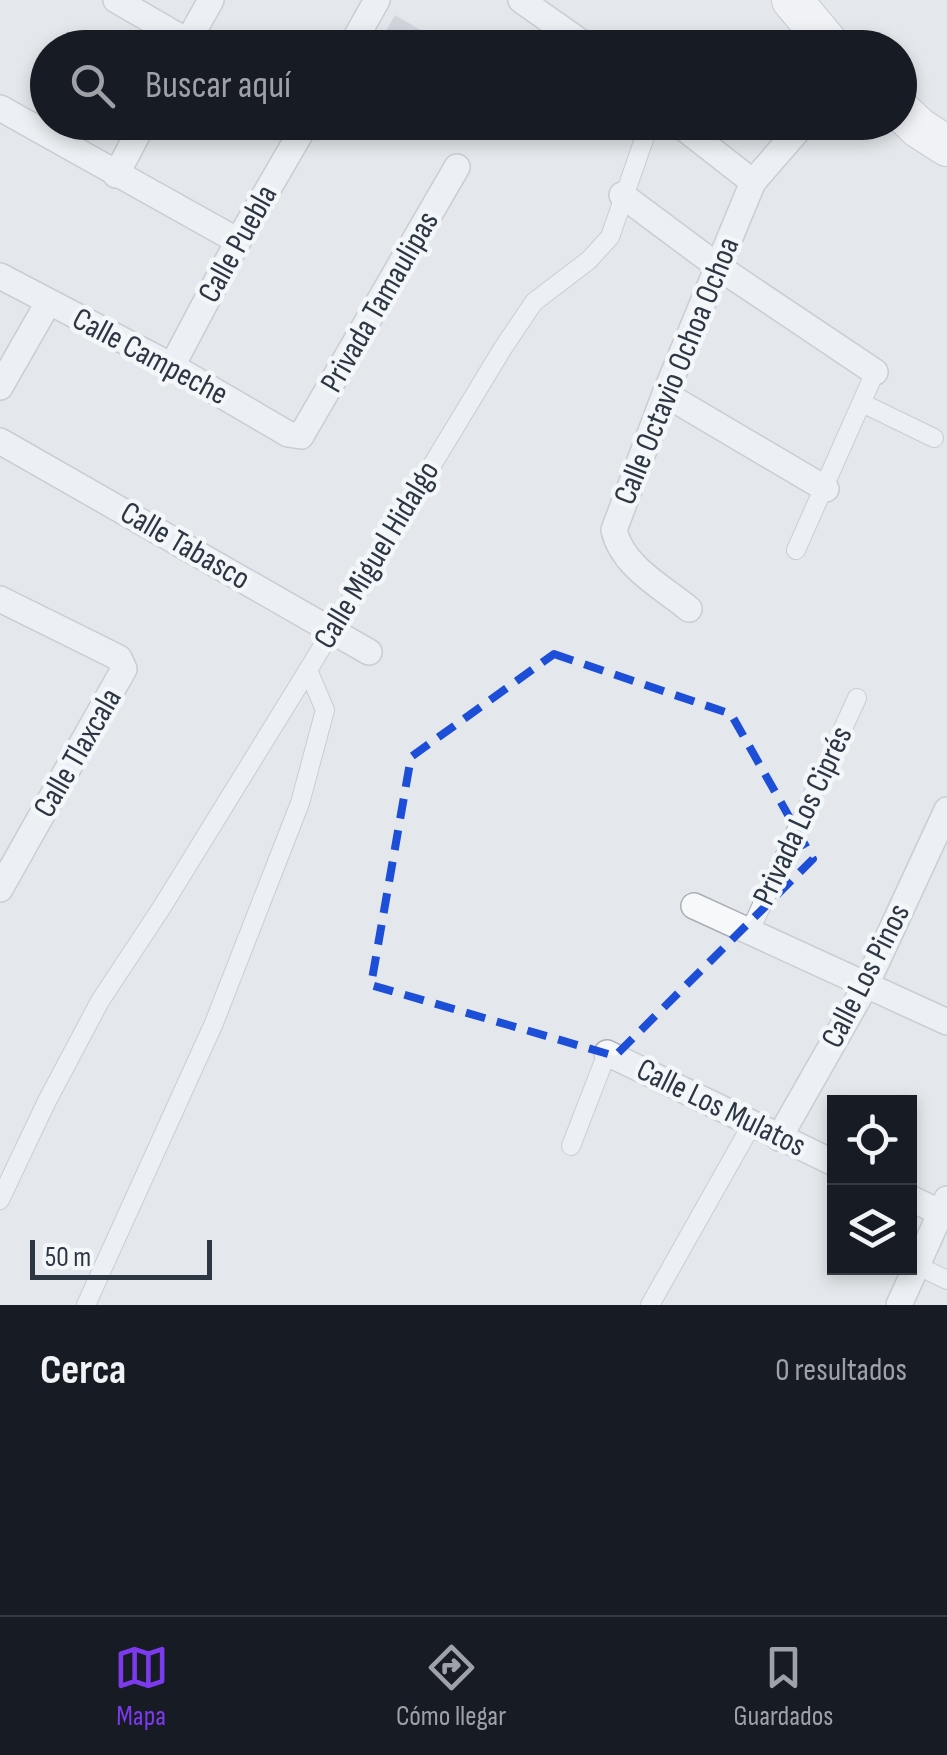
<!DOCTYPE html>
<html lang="es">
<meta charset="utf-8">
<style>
:root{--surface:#171b24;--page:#242831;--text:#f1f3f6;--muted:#9ea1a6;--line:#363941;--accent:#7c3aed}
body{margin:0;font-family:"Sofia Sans Condensed",sans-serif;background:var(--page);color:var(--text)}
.controls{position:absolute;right:30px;bottom:30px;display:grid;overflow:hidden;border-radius:0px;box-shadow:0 5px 15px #0003}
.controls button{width:90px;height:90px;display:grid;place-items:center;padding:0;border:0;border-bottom:2px solid var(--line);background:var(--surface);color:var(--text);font:50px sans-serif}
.scale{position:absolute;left:30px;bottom:25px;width:182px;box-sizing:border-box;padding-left:10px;border:5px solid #2c3743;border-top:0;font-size:28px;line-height:35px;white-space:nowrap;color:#2c3743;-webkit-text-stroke:8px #f4f7f9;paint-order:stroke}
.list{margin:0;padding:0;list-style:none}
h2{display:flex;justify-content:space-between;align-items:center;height:130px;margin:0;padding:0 40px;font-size:42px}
h2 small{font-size:32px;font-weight:400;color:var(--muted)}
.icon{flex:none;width:55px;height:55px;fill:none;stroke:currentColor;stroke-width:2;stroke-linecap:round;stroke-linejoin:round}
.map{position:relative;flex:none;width:947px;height:1305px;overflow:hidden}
.search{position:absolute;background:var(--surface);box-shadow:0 5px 15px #0003;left:30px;right:30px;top:30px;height:110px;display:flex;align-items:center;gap:25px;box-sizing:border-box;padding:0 35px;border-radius:55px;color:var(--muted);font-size:38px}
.sheet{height:310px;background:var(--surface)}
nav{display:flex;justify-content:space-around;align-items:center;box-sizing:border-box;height:140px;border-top:2px solid var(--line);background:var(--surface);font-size:28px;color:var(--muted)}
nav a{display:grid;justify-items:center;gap:5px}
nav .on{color:var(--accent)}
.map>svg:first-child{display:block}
.building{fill:#bcc2c8}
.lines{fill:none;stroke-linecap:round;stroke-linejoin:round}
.pedestrian-casing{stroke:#a9afb6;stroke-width:20}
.minor-casing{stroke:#a9afb6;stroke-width:28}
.primary-casing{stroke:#a4aeb7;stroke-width:42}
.pedestrian{stroke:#f7f8fa;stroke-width:18}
.minor{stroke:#f7f8fa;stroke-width:25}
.primary{stroke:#fff;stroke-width:40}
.marked{fill:none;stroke:#1d4ed8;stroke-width:8;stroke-dasharray:20 12;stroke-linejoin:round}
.labels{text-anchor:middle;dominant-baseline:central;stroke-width:9;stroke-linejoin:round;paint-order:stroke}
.street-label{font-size:32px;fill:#2c3743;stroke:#f4f7f9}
</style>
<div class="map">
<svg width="947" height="1305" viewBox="0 0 947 1305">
<rect width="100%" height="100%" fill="#e4e8ec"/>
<path class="building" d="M395 15 434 38 428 48H376Z"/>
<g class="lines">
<g class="pedestrian-casing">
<g id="pedestrian">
<path d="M862 403 934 438"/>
<path d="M796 550 875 372"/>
<path d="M749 933 857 698"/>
<path d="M571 1146 607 1053"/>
<path d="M0 1200 47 1101 100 1001 162 907 308 670"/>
<path d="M918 1266 947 1280"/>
<path d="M86 1305 214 1023 300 803 325 710 308 670 503 348 534 302 589 260 610 237 650 122"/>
<path d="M650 1305 752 1124"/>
</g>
</g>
<g class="minor-casing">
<g id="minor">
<path d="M116 0 187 41"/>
<path d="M521 0 589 48"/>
<path d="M184 48 211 0"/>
<path d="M350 48 377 0"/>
<path d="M0 108 238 241"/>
<path d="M676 122 753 182"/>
<path d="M116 175 144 122"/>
<path d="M622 195 720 268 875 372"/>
<path d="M0 276 172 366 288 434 301 436 457 167"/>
<path d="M172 366 238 241 307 122"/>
<path d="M0 387 48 303"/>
<path d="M665 394 826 489"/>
<path d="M0 441 369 652"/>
<path d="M0 599 119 658 124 669 0 889"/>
<path d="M689 609C661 586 622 566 614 530L665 394 753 182 805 122"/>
<path d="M694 906 947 1022"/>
<path d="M607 1053 834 1163"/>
<path d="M779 1138 866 985 947 810"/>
<path d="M910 1198 947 1216"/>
<path d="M899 1305 947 1199"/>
</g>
</g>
<g class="primary-casing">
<g id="primary">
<path d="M792 0 832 48"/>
<path d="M900 110 919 128 947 146"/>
</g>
</g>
<use href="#pedestrian" class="pedestrian"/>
<use href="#minor" class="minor"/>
<use href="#primary" class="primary"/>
</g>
<path d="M0 0H947V1305H0ZM554 654 731 714 813 859 615 1056 371 985 411 757Z" fill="#e4e8ec" fill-opacity=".55" fill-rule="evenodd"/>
<path class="marked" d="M554 654 731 714 813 859 615 1056 371 985 411 757Z"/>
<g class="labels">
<g class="street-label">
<text transform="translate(238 244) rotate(-61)">Calle Puebla</text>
<text transform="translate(380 302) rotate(-60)">Privada Tamaulipas</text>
<text transform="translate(150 357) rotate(28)">Calle Campeche</text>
<text transform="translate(677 371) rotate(-68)">Calle Octavio Ochoa Ochoa</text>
<text transform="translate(185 546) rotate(30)">Calle Tabasco</text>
<text transform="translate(377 555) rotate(-59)">Calle Miguel Hidalgo</text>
<text transform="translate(78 753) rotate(-60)">Calle Tlaxcala</text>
<text transform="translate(803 816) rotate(-65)">Privada Los Ciprés</text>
<text transform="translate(866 976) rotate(-63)">Calle Los Pinos</text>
<text transform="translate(721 1108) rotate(26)">Calle Los Mulatos</text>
</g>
</g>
</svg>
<div class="controls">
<button><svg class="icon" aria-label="locate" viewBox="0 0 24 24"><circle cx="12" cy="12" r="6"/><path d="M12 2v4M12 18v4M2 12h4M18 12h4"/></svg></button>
<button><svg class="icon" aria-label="layers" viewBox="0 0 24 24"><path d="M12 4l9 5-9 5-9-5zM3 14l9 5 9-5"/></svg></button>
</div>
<div class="scale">50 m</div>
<div class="search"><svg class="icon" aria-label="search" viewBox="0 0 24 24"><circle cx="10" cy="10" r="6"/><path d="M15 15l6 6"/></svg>Buscar aquí</div>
</div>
<section class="sheet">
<h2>Cerca<small>0 resultados</small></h2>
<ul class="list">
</ul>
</section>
<nav>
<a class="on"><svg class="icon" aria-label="map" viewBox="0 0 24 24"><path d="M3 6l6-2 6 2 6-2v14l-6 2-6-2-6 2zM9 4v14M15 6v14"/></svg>Mapa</a>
<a><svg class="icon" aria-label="directions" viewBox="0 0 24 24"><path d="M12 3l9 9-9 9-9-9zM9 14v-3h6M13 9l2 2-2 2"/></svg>Cómo llegar</a>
<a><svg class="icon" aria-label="saved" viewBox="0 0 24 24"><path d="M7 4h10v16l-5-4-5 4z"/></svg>Guardados</a>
</nav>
